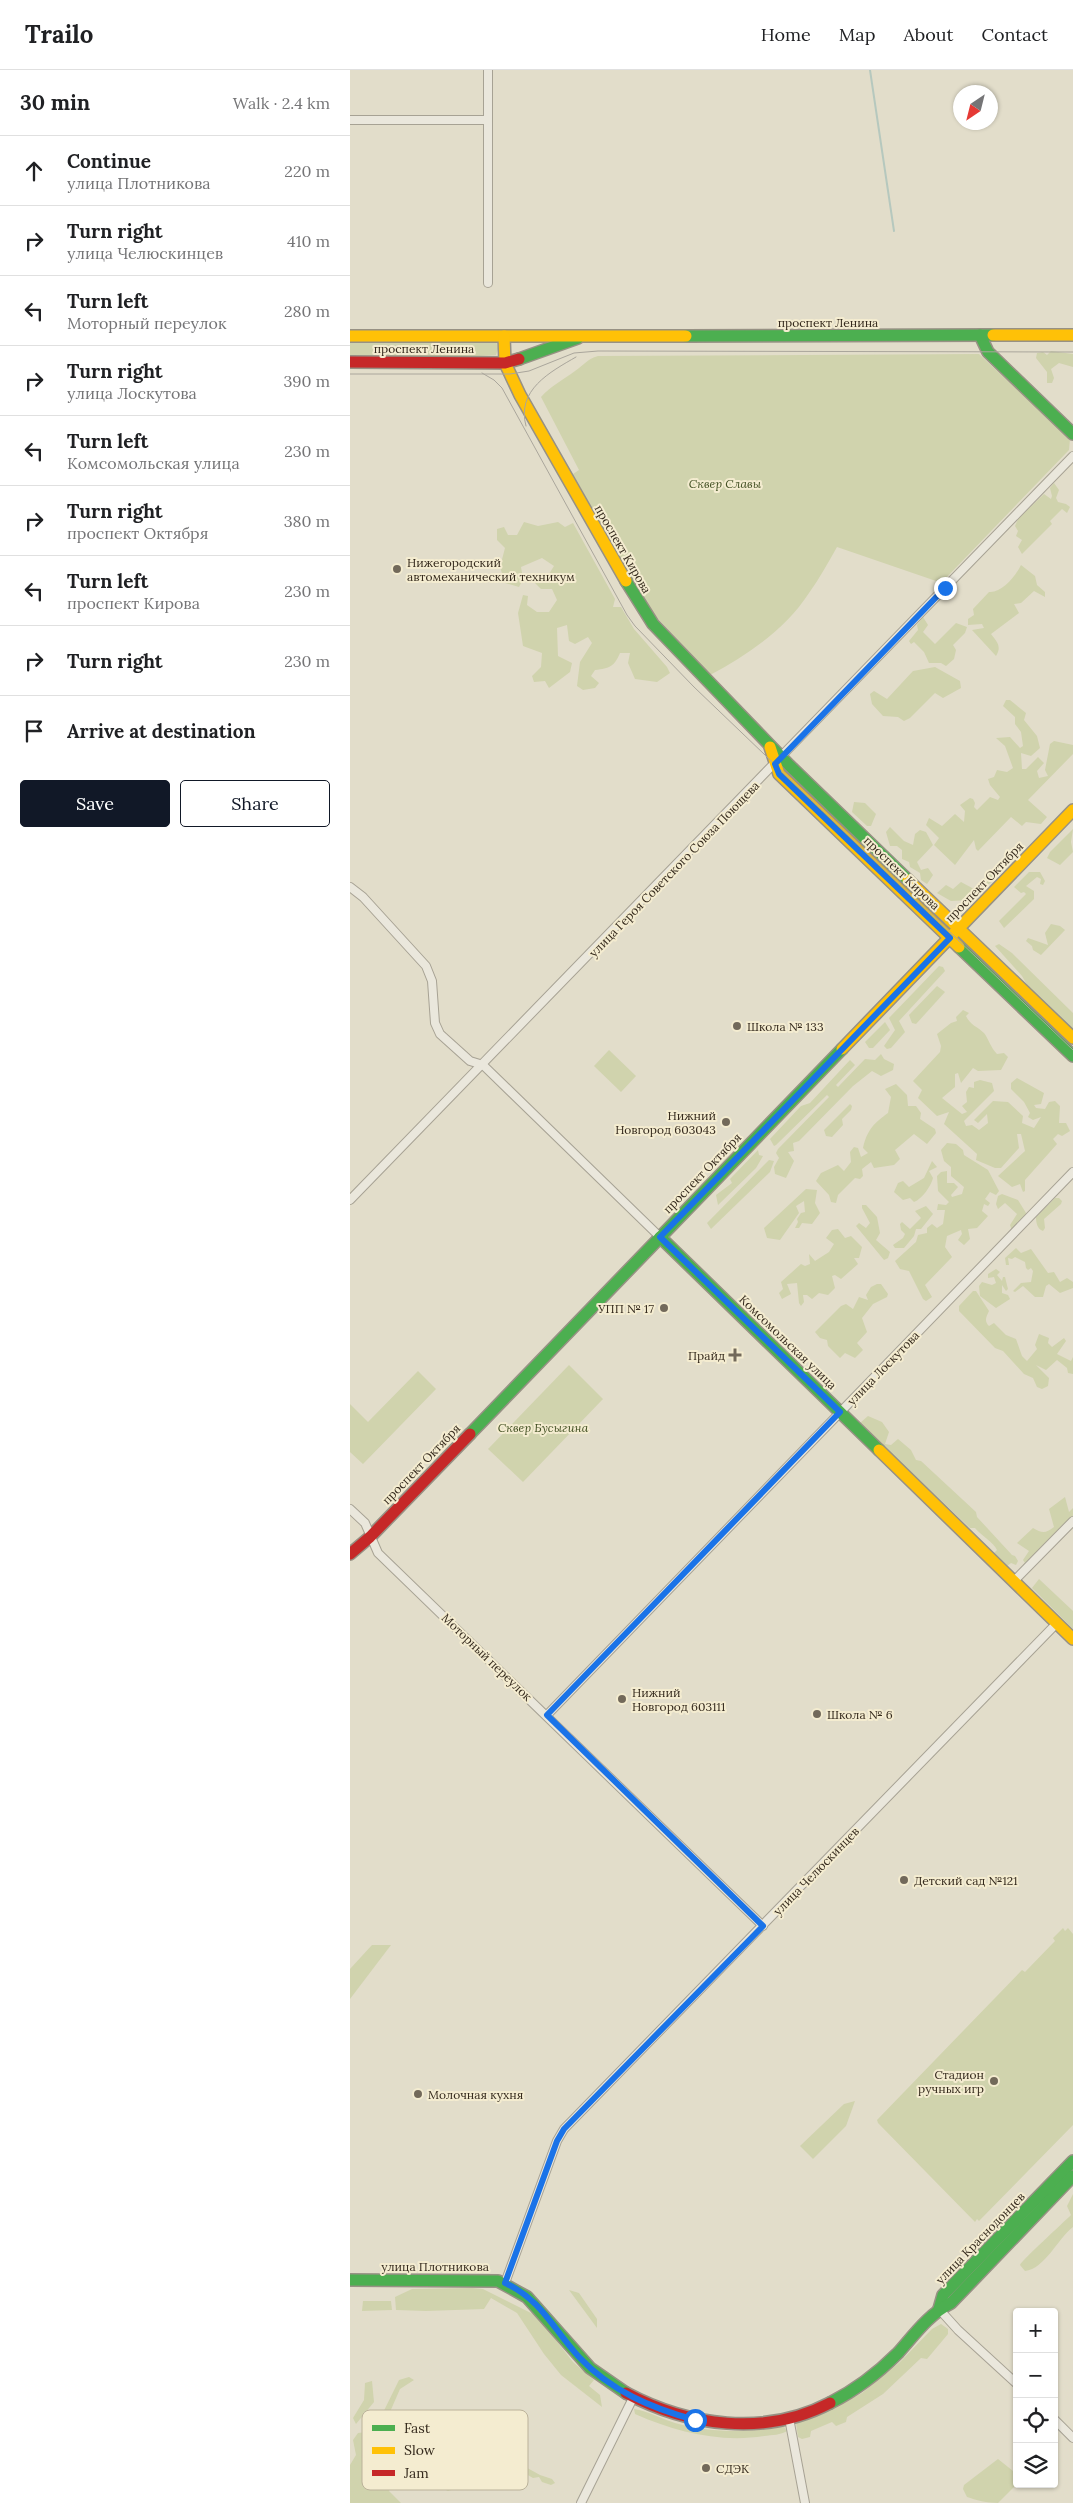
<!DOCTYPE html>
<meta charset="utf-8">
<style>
:root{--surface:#fff;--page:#f2f2f2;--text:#202124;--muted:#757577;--line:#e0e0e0;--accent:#111827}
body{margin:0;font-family:Lora,serif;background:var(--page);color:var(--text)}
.controls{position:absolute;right:15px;bottom:15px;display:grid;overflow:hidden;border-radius:5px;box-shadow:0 1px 4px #0004}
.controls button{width:45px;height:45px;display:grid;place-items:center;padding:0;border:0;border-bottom:1px solid var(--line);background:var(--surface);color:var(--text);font:25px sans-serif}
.compass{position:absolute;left:603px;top:15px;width:45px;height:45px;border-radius:50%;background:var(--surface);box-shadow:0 1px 4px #0004;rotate:215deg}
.stop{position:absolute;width:15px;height:15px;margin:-11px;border:4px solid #1a73e8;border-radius:50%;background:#fff}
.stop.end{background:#1a73e8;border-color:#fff;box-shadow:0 1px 5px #0008}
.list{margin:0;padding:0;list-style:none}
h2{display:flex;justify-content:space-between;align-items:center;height:65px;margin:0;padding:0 20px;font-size:21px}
h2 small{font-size:16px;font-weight:400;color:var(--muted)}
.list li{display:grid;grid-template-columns:32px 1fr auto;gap:15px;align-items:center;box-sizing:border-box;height:70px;padding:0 20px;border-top:1px solid var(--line)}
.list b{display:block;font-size:19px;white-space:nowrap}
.list p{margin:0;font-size:16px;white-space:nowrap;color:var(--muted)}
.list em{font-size:16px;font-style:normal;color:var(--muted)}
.actions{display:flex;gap:10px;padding:15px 20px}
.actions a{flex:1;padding:11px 0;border:1px solid var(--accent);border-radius:5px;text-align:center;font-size:18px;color:var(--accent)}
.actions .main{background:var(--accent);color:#fff}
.icon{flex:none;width:28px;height:28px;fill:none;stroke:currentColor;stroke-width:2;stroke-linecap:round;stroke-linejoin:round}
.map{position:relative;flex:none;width:723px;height:2433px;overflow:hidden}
header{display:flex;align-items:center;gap:30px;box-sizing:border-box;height:70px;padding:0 25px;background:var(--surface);border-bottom:1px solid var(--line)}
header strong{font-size:24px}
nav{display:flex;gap:28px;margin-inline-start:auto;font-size:18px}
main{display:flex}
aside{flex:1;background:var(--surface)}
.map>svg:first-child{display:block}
.green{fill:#d0d3ad}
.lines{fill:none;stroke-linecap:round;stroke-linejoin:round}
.stream{stroke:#b6c8be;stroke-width:2}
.street-casing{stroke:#a7a294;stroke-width:10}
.fast-casing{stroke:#979184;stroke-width:14}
.slow-casing{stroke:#979184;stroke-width:14}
.jam-casing{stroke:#979184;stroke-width:14}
.street{stroke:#eae7dc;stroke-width:8}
.fast{stroke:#4caf50;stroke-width:11}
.slow{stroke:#ffc107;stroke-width:11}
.jam{stroke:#c62828;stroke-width:11}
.tram{stroke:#aaa69c;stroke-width:1}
.route{stroke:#1a73e8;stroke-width:6}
.poi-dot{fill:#72695a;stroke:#f4ecd0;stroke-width:2}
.labels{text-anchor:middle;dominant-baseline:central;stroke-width:4;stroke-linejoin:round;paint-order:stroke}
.street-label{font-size:12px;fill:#352a1d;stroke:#f4ecd0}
.park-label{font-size:12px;font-style:italic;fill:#435124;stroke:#f4ecd0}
.poi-label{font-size:12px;fill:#352a1d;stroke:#f4ecd0;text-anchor:start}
.key{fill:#f4ecd0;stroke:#bbb29a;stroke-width:1}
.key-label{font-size:14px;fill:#352a1d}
</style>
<header>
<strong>Trailo</strong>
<nav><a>Home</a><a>Map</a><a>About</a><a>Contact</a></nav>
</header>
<main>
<aside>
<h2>30 min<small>Walk · 2.4 km</small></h2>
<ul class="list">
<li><svg class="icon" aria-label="ahead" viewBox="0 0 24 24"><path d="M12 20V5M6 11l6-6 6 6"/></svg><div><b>Continue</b><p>улица Плотникова</p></div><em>220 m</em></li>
<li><svg class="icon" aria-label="right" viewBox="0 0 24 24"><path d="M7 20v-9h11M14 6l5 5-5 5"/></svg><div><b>Turn right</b><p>улица Челюскинцев</p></div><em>410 m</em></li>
<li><svg class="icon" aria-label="left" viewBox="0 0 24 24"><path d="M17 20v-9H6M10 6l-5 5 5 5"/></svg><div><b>Turn left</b><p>Моторный переулок</p></div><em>280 m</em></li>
<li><svg class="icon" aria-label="right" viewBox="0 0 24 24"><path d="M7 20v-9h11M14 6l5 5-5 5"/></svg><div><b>Turn right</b><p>улица Лоскутова</p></div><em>390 m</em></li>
<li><svg class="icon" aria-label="left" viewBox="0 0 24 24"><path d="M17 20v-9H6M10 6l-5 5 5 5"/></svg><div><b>Turn left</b><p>Комсомольская улица</p></div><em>230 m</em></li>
<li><svg class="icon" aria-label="right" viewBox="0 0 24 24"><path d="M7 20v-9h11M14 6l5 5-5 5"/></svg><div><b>Turn right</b><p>проспект Октября</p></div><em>380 m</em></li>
<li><svg class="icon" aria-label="left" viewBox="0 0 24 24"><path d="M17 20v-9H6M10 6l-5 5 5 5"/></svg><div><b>Turn left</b><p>проспект Кирова</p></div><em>230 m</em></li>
<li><svg class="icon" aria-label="right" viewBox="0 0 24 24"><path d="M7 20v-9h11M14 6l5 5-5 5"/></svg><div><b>Turn right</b></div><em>230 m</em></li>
<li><svg class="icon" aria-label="arrive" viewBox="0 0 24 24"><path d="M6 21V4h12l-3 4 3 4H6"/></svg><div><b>Arrive at destination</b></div></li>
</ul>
<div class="actions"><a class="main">Save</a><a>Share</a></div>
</aside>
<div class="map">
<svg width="723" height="2433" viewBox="0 0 723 2433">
<rect width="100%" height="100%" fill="#e2ddca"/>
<g class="green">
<path d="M146 271 148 279 146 285 129 286H0V273Z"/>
<path d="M701 281 723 284V297L709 293 701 299 704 308 702 313H697V302L686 288 687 283 693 282 697 285Z"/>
<path d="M629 284 720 369 719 380 593 511 589 512 487 477C478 493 469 509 459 523 435 560 397 585 360 605L298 538 223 404 229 400 191 327C201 316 213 310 225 301 234 295 237 289 248 286Z"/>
<path d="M704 413 709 420 706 428 708 432 716 434 720 437 717 443 712 439 700 451 702 454 672 484 668 477 672 470 666 466 668 461 665 456 668 449 694 424 701 429 702 426 700 418Z"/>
<path d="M174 452 188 456 208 452 215 457 223 453 265 529 263 537H271L284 559 317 597 320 603 307 612 285 609 278 593 280 583H270C264 597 260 598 245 600L241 606 249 613 245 618 233 620 227 616 230 592 242 573 238 567 225 574 219 571 217 555 207 558 208 586 222 593 220 602 199 618 195 611 184 612 182 606 191 597 192 583 173 576 168 543 173 525 178 526 177 535 187 542H199L207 530 202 519H191L182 510 191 503 199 504 204 496 192 488 171 497 173 509 169 517 155 513 150 497 155 478 147 470V459L154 457 158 465H167Z"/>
<path d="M671 495 685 506 687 515 695 522V527L684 521 671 533 664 534 669 543 641 564C647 572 652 576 646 586L622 560 634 558 632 554 618 555V549L624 545 623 539 639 522C652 523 665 507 671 495Z"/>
<path d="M573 547 578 555 573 562 585 574 606 553 617 557 615 563 603 575 606 580 604 589 596 596 591 593H579L574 582 564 572 561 574 559 571 568 560 567 555Z"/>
<path d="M585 597 610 611 611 618 593 628 585 623 560 648 554 651 548 647 533 646 522 634 520 624 524 621 537 629 563 601Z"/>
<path d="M656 630H660L676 643 674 650 687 666 690 678 681 686 671 683 672 699H676L688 687 694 693 687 701 689 708 698 706 695 700 700 674 704 671 723 675V684L678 730 697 747 691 754 676 752 672 756 661 747 628 781 626 779 624 770 605 795 584 775 589 768 576 755 579 748 592 756 605 744 614 752 615 741 610 735 620 728 623 729 625 733 624 737 627 740 640 727 648 730 650 727 640 715 638 709 644 707 647 700 657 702 663 698 655 676 646 668 660 667 670 678 673 676 671 662 665 654V647L653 636Z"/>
<path d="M504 732 515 733 526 744 521 756H517L502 742Z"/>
<path d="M540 757 554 771 563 775 565 764 570 760 576 762 583 775 567 792 571 800 578 798 583 805 577 814 571 810 570 803 560 797 559 792 552 789V780L547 776H540L536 762Z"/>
<path d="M723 759 721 772 723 782 710 795 697 788 700 782Z"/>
<path d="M653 789 658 797 621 830 601 831 587 823 596 815 603 819 611 812 624 819Z"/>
<path d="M679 802H690L695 811 693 815 690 814 691 809 687 807 676 816 684 821V829L654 858 649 851 676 824 674 822 671 823 664 817Z"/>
<path d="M701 854 710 856 715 860 691 885 683 880 682 876 676 871 678 868 698 875 695 863Z"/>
<path d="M649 874 662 883 723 943V963L680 920 672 906 645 876Z"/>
<path d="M589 896 593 897 595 901 549 951 555 962 541 978 537 979 534 976 545 960 539 948Z"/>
<path d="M587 916 595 922 566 954 562 953 559 945Z"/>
<path d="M613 940 619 943 616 946C620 955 628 957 634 963 638 968 641 978 647 984L654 983 658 987 651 1000 628 1001 623 998 611 1013 608 1003 605 1004V1017L592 1028 612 1044 617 1042 612 1036 617 1032 616 1022 619 1017 624 1018V1012L630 1010 642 1013 644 1021 614 1051 616 1056 622 1055 629 1060 638 1053 637 1044 628 1053 624 1050 643 1031 658 1032 673 1046 672 1053 684 1058 691 1047 683 1050 678 1047 680 1043 674 1032 661 1019V1013L667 1008 694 1023 691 1034 684 1035 686 1038 695 1039 699 1032 705 1031 710 1036 709 1053H716L720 1061 712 1066 708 1064 703 1069 707 1074 675 1110V1121L673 1122 670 1114 662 1117 648 1106 675 1081 671 1064H667L669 1078 651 1098H645L626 1090 627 1084 594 1054 599 1042 587 1046 568 1028 572 1020 563 1011 590 982 591 976 587 964 601 953 607 951 606 947Z"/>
<path d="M535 952 540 960 523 978H519L515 972Z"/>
<path d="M259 980 286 1006 271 1022 244 996Z"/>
<path d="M531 984 534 989 544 994 543 1000 531 1006 522 1001 503 1016 449 1071 443 1073 444 1081 438 1082 444 1091 436 1108 425 1104 424 1097 429 1088 426 1083 428 1079 479 1027 477 1025 426 1075 424 1076 420 1069 451 1036 460 1033 500 990 505 995 486 1015 488 1017 515 989 525 990Z"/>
<path d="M546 1014 557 1025 558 1036H566L571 1043 570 1049 585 1059 586 1063 577 1074 564 1064 545 1080 550 1089 544 1095 524 1098 521 1092 512 1099 513 1106 510 1109 505 1108 488 1125 486 1133 481 1132 479 1125 466 1111 471 1103 488 1095 494 1101 501 1092 500 1082 504 1077 508 1078 511 1087 518 1083 513 1078C517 1060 524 1053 538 1043L541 1027 535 1019Z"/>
<path d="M500 1034 502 1036 501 1040 492 1049 493 1055 482 1067 476 1066 474 1060Z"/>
<path d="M597 1073 606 1074 613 1080 614 1085 638 1100 649 1121 646 1125 640 1122 635 1129 640 1133 638 1136 634 1134 632 1141 638 1146 627 1158 618 1159 620 1169 614 1175 608 1170 612 1164 611 1160 597 1166 595 1177 602 1187 575 1215 582 1227 576 1231 573 1229 559 1201 550 1199 545 1191 566 1172 568 1165 577 1163V1158L582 1154 587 1158 593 1154 595 1140H587L588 1134 596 1135 599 1132 588 1121 587 1106 591 1102 597 1101V1113H604L608 1117 601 1125 602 1127 612 1124 614 1117 601 1106V1097L594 1091 591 1080Z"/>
<path d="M408 1080 409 1085 413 1086 406 1098 368 1135 366 1125 382 1113 380 1109Z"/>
<path d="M419 1090 424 1091 420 1102 361 1159 357 1153Z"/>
<path d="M582 1091 587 1097 579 1101 583 1108C581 1116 572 1129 564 1132L560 1128 553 1130 544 1122 548 1113 553 1111 559 1117 574 1108Z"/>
<path d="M456 1119 467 1120 465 1133 470 1143 462 1154 452 1153 449 1158H445L448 1152 447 1149 451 1143 455 1142 454 1131 446 1136 449 1143 430 1170 417 1168 414 1158Z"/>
<path d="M652 1124 668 1130 676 1143 675 1149 662 1161 660 1155 667 1144 655 1133 648 1139 646 1134 648 1126Z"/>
<path d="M705 1128H709L712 1131 711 1134 694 1149 695 1158 693 1161C687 1159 686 1152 686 1147Z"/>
<path d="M512 1135H516L527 1147 530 1163 526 1170 540 1182 538 1188 534 1190 506 1156 509 1153 516 1158 520 1153 512 1138Z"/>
<path d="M576 1136 583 1144 571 1159H566L564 1166 554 1178H545L543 1175 553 1168 555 1164 551 1160 550 1154 552 1152 560 1159 571 1148 565 1141Z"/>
<path d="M488 1159 495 1168 501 1166 512 1177 509 1188H504L508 1194 491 1209 485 1205 482 1206 485 1218 478 1225 469 1223 462 1229 457 1225H453L454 1232 451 1236 449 1233 447 1213 437 1214 441 1224 432 1229 429 1223 433 1219 431 1212 451 1194 455 1196 460 1194 459 1184 465 1191 479 1182 484 1174 476 1168 482 1160Z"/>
<path d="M666 1178 671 1183 681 1179 698 1203 704 1202 710 1212 717 1208 723 1212V1218L710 1223 699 1214 696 1216 693 1227H685L673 1216 665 1222 663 1221 671 1213 681 1212 683 1201 681 1198 678 1200 676 1198 675 1192 665 1187 662 1189 658 1188 659 1195H656L655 1188Z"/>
<path d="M646 1199 650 1202 647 1205 652 1211 653 1207H655L658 1219 656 1221 652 1215V1223L658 1225 660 1229 646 1238 630 1226 629 1216 632 1212 642 1215 646 1213 644 1207 638 1208V1204Z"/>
<path d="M527 1214H531L538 1224 537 1227 523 1234 512 1248 517 1262 507 1273 513 1280 505 1288 495 1283 490 1288 478 1276 477 1270 470 1268 465 1262 491 1236 496 1234 503 1239 509 1227 518 1230 516 1225 521 1217Z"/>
<path d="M623 1221H626L639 1241C636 1247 634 1251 639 1256L644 1253 656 1265 666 1269 672 1286 677 1291 687 1279 685 1275 689 1264 699 1268 698 1273 702 1277 714 1268 716 1271 707 1284 721 1291 723 1287V1304L718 1303 717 1298 707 1290 696 1300 686 1295 699 1308 698 1316 692 1319 687 1317 683 1308 674 1304 653 1281 645 1278 609 1241V1236Z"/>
<path d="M219 1295 253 1329 173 1412 138 1379Z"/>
<path d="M68 1301 86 1319 13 1394 0 1382V1334L18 1352Z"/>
<path d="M518 1346 532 1352 539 1362 535 1374 541 1375 548 1369 561 1380 566 1390 571 1391 626 1442 627 1447 662 1485 665 1486 668 1491 666 1495 661 1493 657 1496 644 1483 647 1480C644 1473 631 1465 625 1458H620L510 1353Z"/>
<path d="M715 1427 719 1442 723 1438V1446L675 1493 673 1490 679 1481 667 1473 683 1458C692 1463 695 1464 704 1457L699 1439Z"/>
<path d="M689 1509 723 1541V1559L682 1518Z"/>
<path d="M713 1858 715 1861 718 1858 723 1864V2055L629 2151 627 2149 625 2152 528 2053 527 2050 672 1900 675 1902 705 1871 703 1868Z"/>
<path d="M22 1875H41L0 1929V1899Z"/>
<path d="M505 2031 496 2056 463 2089 450 2076 494 2034Z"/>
<path d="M723 2124V2157C708 2168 695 2199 675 2201L670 2195C671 2191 714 2152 721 2145L717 2136Z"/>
<path d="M122 2218 133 2219 187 2246 223 2292 244 2310 239 2316 250 2325 252 2337 211 2305 194 2284 167 2243 141 2228 134 2239 76 2241 46 2240 45 2227 62 2219Z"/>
<path d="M219 2220 229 2223 247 2249V2258Z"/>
<path d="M13 2231H41L42 2240 12 2241Z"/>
<path d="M591 2254 598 2259V2264L577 2289 571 2288 533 2324 497 2347 496 2352 486 2356 482 2352 461 2361 460 2367 452 2369 448 2367 446 2353 493 2333 512 2323 550 2292 582 2259Z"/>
<path d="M59 2307 64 2310 50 2319 26 2374 29 2382 39 2377 54 2381 39 2421 51 2433H0V2395L6 2385 3 2370 8 2363 24 2361 49 2310Z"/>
<path d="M22 2311 24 2332 6 2354 3 2348 14 2330 15 2313Z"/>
<path d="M284 2339C298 2341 312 2349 325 2353 362 2363 396 2363 434 2357L437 2361C431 2365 422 2365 414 2366 370 2373 326 2362 285 2344Z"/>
<path d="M102 2379 116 2387 110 2398 111 2409 104 2412V2419L98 2421 82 2413 79 2408C84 2395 88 2383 102 2379Z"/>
<path d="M161 2389 190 2405 202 2409 205 2413 201 2415 192 2412 189 2407 183 2408 157 2393 156 2390Z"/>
<path d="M648 2389 663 2401 667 2414 648 2433C638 2433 625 2430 617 2427L613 2419 614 2415Z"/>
</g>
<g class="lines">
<path class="stream" d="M520 0 544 161"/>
<g class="street-casing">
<g id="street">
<path d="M138 0V213"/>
<path d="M0 50H138"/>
<path d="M0 817 13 827 76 896 82 911 85 953 90 964 120 991 133 995 310 1167"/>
<path d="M0 1130 723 386"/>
<path d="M0 1439 15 1453 28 1483 413 1856"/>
<path d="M664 1511 723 1451"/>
<path d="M197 1645 723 1102"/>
<path d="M155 2213 207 2071 214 2059 707 1553"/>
<path d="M589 2239 608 2260 667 2314"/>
<path d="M439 2348 455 2433"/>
<path d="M704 2349 723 2368"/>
<path d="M231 2433 283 2328"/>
</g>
</g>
<g class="fast-casing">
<g id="fast">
<path d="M630 265 638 282 723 364"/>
<path d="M336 266 643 265"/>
<path d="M169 289 228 268"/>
<path d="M276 511 303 554 439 695 558 810"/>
<path d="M609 877 723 986"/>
<path d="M310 1167 529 1380"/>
<path d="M120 1364 492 979"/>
<path d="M0 2210 148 2211 177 2227 240 2298 276 2323"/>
<path d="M589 2239 593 2225 723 2091"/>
<path d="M480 2333C506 2320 527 2304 548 2283 564 2265 579 2244 601 2233L723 2106"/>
</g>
</g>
<g class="slow-casing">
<g id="slow">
<path d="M643 265H723"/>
<path d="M0 266H336"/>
<path d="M154 266 155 293 170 325 276 511"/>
<path d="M420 677 429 704 609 877"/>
<path d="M558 810 723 968"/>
<path d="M492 979 723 740"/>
<path d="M529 1380 723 1569"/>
</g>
</g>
<g class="jam-casing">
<g id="jam">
<path d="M0 292 155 293 169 289"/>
<path d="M0 1484 20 1467 120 1364"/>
<path d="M276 2323C338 2356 415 2367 480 2333"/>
</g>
</g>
<use href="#street" class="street"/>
<use href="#fast" class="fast"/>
<use href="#slow" class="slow"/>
<use href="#jam" class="jam"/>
<g class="tram">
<path d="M132 303 144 310 152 318 277 545 285 556 344 617 723 980"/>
<path d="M0 304H160L179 301 224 283 248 281 723 282"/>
<path d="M176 356C166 320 200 302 226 287"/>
</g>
</g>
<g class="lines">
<path class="route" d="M345 2350C301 2338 261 2321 229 2287 203 2259 192 2230 155 2213L207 2071 214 2059 413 1856 197 1645 490 1342 310 1167 600 868 429 704 425 694 595 518"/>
</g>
<g class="poi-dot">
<circle cx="47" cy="499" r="5"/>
<circle cx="387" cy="956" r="5"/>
<circle cx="376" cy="1052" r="5"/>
<circle cx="314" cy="1238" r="5"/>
<path d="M382.5 1277.5h5v5h5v5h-5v5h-5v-5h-5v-5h5z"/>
<circle cx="272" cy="1629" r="5"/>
<circle cx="467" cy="1644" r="5"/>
<circle cx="554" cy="1810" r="5"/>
<circle cx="644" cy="2011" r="5"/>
<circle cx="68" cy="2024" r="5"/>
<circle cx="356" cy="2398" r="5"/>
</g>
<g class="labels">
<g class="street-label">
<text x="478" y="252">проспект Ленина</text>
<text x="74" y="278">проспект Ленина</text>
<text transform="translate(273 479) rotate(60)">проспект Кирова</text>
<text transform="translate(324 799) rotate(-46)">улица Героя Советского Союза Поющева</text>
<text transform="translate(552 803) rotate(44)">проспект Кирова</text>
<text transform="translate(634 812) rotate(-46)">проспект Октября</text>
<text transform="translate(352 1103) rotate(-46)">проспект Октября</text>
<text transform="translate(438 1272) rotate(44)">Комсомольская улица</text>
<text transform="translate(533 1298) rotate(-46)">улица Лоскутова</text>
<text transform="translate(71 1394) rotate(-46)">проспект Октября</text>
<text transform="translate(137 1587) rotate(44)">Моторный переулок</text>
<text transform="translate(466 1801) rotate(-46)">улица Челюскинцев</text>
<text transform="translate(630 2168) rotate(-46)">улица Краснодонцев</text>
<text x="85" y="2196">улица Плотникова</text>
</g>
<g class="park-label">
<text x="375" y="413">Сквер Славы</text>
<text x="193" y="1357">Сквер Бусыгина</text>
</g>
<g class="poi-label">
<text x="57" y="492">Нижегородский<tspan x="57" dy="14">автомеханический техникум</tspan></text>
<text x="397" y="956">Школа № 133</text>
<text x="366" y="1045" text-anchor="end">Нижний<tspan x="366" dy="14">Новгород 603043</tspan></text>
<text x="304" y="1238" text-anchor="end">УПП № 17</text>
<text x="375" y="1285" text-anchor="end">Прайд</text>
<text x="282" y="1622">Нижний<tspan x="282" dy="14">Новгород 603111</tspan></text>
<text x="477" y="1644">Школа № 6</text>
<text x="564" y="1810">Детский сад №121</text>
<text x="634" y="2004" text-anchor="end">Стадион<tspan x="634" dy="14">ручных игр</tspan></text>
<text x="78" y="2024">Молочная кухня</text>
<text x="366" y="2398">СДЭК</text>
</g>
</g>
<rect x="12" y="2340" width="166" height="80" rx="8" class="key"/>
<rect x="22" y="2355" width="23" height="6" fill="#4caf50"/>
<rect x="22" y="2377" width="23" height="7" fill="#ffc107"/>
<rect x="22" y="2400" width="23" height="6" fill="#c62828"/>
<g class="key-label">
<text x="54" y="2363">Fast</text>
<text x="54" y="2385">Slow</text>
<text x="54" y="2408">Jam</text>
</g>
</svg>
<div class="controls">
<button>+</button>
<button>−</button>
<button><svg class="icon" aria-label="locate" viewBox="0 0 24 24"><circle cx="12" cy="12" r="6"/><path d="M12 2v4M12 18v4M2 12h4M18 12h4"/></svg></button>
<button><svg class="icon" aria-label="layers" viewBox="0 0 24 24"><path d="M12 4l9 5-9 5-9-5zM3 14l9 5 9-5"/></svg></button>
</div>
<svg class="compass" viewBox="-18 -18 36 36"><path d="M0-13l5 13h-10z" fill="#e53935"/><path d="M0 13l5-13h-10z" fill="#757577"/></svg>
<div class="stop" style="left:345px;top:2350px"></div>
<div class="stop end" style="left:595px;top:518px"></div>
</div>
</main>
